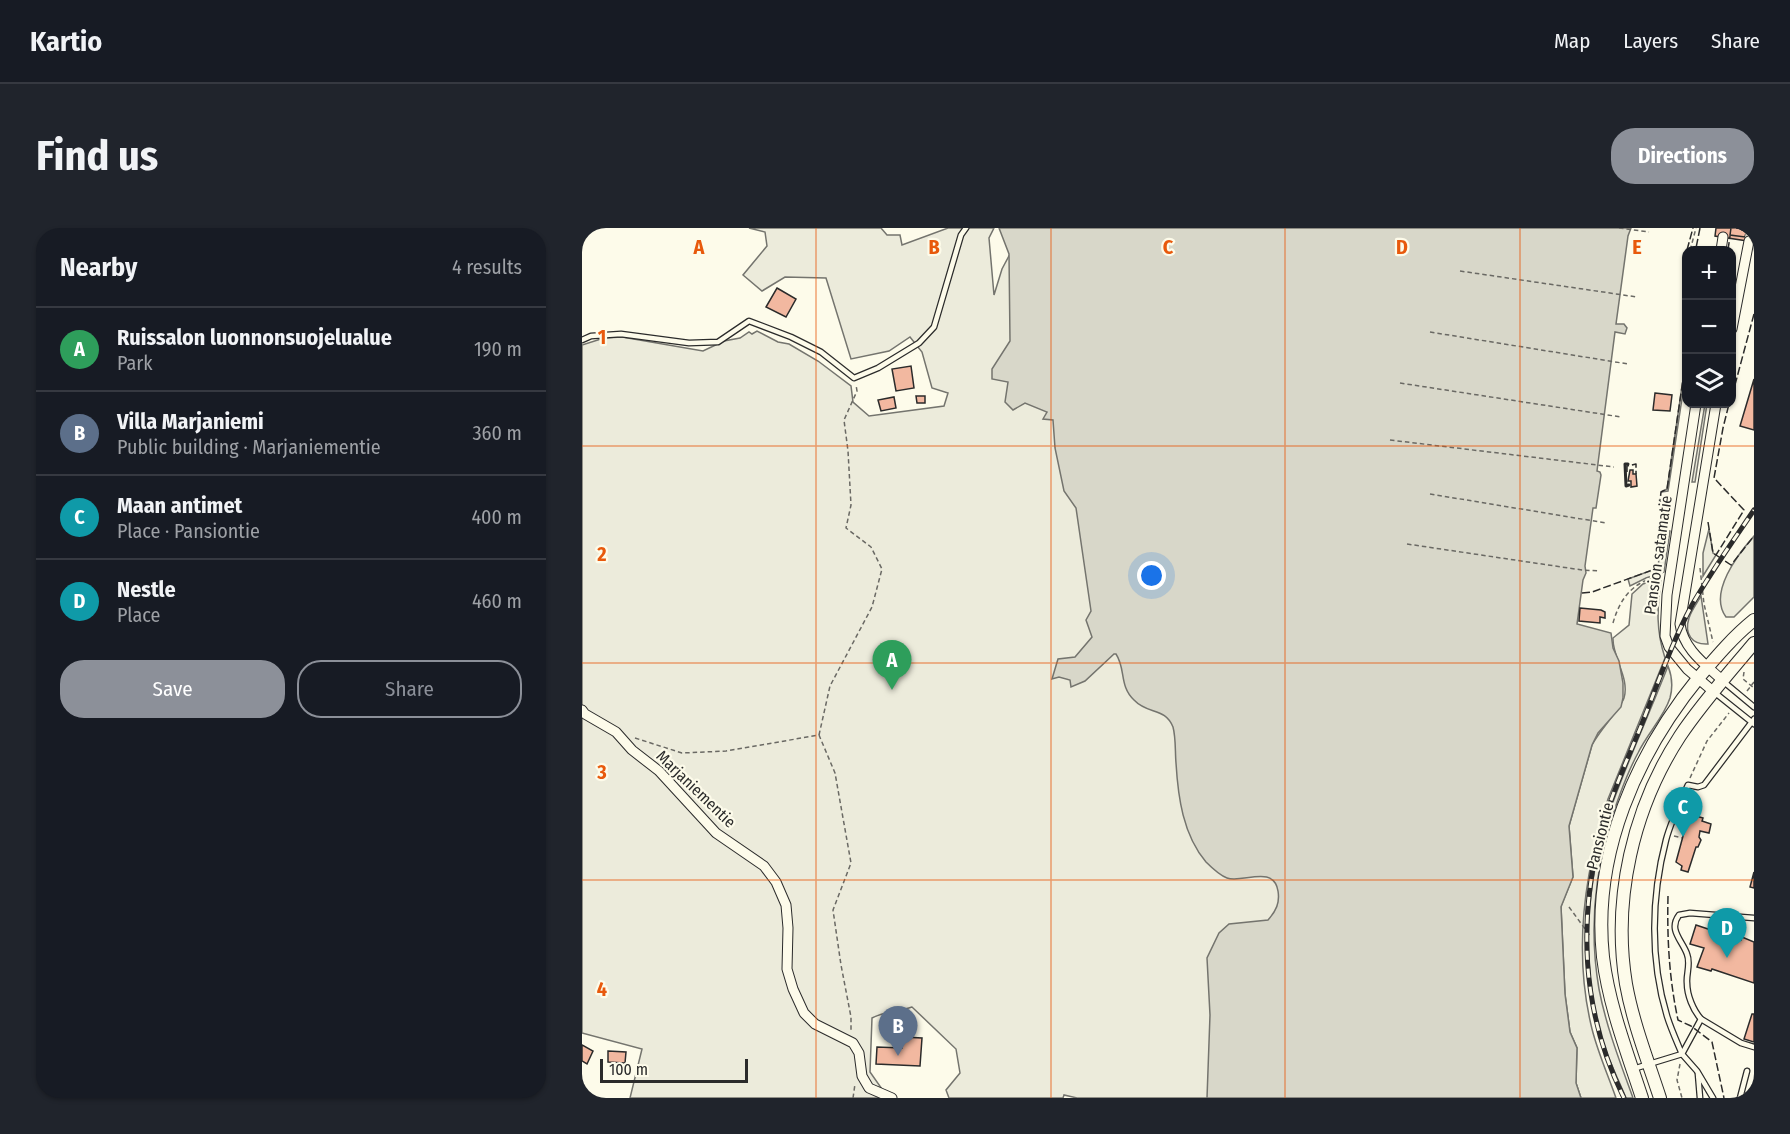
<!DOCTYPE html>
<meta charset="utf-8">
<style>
:root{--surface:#171b24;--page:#20242c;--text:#f1f3f6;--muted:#9ea1a6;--line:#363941;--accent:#8c9099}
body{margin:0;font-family:"Fira Sans Condensed",sans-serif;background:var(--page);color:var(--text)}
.controls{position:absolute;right:18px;top:18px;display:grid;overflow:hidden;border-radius:12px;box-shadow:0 2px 4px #0004}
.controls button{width:54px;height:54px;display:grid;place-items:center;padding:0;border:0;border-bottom:2px solid var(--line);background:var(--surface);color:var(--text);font:30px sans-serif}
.scale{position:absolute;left:18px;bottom:15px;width:148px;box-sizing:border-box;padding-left:6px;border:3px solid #2b2b2b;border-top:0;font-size:16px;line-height:21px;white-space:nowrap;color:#2b2b2b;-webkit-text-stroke:4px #fdfbea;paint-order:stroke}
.you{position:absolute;left:570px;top:348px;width:21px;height:21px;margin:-15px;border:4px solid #fff;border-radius:50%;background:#1a73e8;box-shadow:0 0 0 9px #1a73e833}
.badge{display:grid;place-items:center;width:39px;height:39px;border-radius:50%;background:var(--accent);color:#fff;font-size:20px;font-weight:700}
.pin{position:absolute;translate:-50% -50px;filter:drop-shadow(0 2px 3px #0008)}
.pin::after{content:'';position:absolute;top:32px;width:21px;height:18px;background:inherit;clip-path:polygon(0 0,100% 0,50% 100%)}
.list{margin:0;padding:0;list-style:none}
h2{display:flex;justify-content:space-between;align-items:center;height:78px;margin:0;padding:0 24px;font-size:26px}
h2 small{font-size:20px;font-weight:400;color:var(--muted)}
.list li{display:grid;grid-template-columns:39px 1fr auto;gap:18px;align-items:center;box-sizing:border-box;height:84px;padding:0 24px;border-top:2px solid var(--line)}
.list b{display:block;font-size:22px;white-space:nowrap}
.list p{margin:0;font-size:20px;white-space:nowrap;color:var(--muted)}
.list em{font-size:20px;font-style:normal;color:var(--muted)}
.actions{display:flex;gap:12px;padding:18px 24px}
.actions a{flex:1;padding:14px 0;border:2px solid var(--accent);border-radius:24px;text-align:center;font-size:21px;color:var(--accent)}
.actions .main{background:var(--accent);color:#fff}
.icon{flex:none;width:33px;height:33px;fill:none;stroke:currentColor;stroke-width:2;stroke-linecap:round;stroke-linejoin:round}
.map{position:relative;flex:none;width:1172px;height:870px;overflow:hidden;border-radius:24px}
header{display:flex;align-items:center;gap:36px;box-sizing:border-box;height:84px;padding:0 30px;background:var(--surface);border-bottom:2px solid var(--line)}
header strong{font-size:28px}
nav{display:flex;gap:33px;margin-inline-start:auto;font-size:21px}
.intro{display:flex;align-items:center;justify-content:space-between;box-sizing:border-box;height:144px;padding:0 36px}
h1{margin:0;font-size:42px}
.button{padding:15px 27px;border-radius:24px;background:var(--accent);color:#fff;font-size:21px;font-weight:700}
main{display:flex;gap:36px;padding:0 36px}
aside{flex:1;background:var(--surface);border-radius:24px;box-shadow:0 2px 4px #0004}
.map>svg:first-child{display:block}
.green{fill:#ecebdb;stroke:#74746e;stroke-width:1.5}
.water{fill:#d8d7c9;stroke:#74746e;stroke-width:1.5}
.building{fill:#f2b8a0;stroke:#2b2b2b;stroke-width:1.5}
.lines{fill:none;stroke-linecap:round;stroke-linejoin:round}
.street-tunnel{stroke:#d3d1c4;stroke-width:9;stroke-dasharray:9 4.5;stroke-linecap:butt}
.lane-casing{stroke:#2b2b2b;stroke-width:7}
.street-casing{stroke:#2b2b2b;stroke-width:11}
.secondary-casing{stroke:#2b2b2b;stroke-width:14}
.path{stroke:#6a6964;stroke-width:1.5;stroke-dasharray:4.5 3;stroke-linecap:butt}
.lane{stroke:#fdfbea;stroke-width:4.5}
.street{stroke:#fdfbea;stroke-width:9}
.secondary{stroke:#fdfbea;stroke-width:12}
.rail-casing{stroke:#2b2b2b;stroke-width:5}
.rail{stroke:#fdfbea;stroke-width:3;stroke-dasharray:9;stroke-linecap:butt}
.fence{stroke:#2b2b2b;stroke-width:1.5;stroke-dasharray:8 3;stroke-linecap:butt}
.wall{stroke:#2b2b2b;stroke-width:3}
.grid{fill:none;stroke:#e8590c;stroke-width:1.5;stroke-opacity:0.55}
.labels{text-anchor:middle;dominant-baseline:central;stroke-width:4.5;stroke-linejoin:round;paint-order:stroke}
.street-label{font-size:16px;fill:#2b2b2b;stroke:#fdfbea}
.grid-label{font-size:20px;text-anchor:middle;font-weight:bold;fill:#e8590c;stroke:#fdfbea;stroke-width:4.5;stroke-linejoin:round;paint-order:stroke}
</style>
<header>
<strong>Kartio</strong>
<nav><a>Map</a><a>Layers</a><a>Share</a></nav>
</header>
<div class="intro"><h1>Find us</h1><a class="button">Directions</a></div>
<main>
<aside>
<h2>Nearby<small>4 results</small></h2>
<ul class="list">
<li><span class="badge" style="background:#2e9e5b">A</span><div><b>Ruissalon luonnonsuojelualue</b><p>Park</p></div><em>190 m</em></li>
<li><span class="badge" style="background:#5c6f8a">B</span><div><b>Villa Marjaniemi</b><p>Public building · Marjaniementie</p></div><em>360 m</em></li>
<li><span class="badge" style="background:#0f9aa8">C</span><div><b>Maan antimet</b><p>Place · Pansiontie</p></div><em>400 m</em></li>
<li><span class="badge" style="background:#0f9aa8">D</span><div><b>Nestle</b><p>Place</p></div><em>460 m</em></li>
</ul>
<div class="actions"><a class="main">Save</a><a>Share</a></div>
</aside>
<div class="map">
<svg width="1172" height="870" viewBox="0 0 1172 870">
<rect width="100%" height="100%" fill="#fdfbea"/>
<g class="green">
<path d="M167 0H299L305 7H318L320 17 366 0H412L407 10 412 67 420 41 428 26 418 0 746 621 697 870H495L482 867 481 870H367L364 862 378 845 374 821 330 779C317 784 303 783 290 790L288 844 300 861 296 870H48L60 821 0 805V117L22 110 40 109 121 123 142 113 158 110 167 104 170 106 175 103 196 114 207 116 236 133 269 158 271 174 287 188 362 178 366 165 350 160 340 124 328 109 307 123 269 131 244 50 203 49 180 63 161 47 185 18 183 4Z"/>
<path d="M1104 131V144L1086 263 1079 264 1085 261Z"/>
<path d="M1123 176H1125L1113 254H1110Z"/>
<path d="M1078 273 1082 274 1085 279 1082 302 1088 303 1082 344 1064 350 1048 358 1046 351 1076 340 1082 279Z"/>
<path d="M1127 301 1131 325 1134 327 1121 348V325Z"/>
<path d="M1172 308V369L1152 389H1144C1126 365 1156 326 1172 308Z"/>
<path d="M1074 351 1079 352C1075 382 1074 402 1083 430L1026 571C1002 645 991 724 1010 801 1016 825 1026 847 1034 870H999L994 855 995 820 988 804 983 766 979 678 991 649 987 598 1010 517C1017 503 1038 481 1042 470 1048 450 1030 429 1031 410L1047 397 1050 366 1061 356Z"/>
<path d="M1119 368 1126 416C1110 417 1102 406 1107 390 1109 383 1115 375 1119 368Z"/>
<path d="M1086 438C1090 448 1091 459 1088 470 1082 489 1065 506 1056 525 1043 549 1034 576 1026 602 1012 653 1008 709 1017 761 1024 798 1038 834 1051 870H1044C1037 853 1029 837 1023 820 997 741 1003 651 1031 574 1048 528 1068 484 1086 438Z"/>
</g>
<path class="water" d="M417 0H1049L1046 8 1034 96H1042L1045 100 1043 106 1033 104 1015 243 1018 244 1019 247 1014 280H1011L1003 338 1004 345 1001 352 995 396 1029 405 1031 420 1037 433 1041 455V470L1039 479 1016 505 1010 517 987 598 991 649 979 679 983 766 988 804 995 820 994 855 999 870H625L628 787 625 730 637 705 647 696 686 692C694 683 698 675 696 663 692 636 659 656 645 650 637 647 630 640 624 634 601 607 596 569 594 535 593 524 594 510 591 499 583 479 566 487 552 472 537 458 544 441 534 426H532L503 453 489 459 488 452 477 449 470 451 476 431 493 429 510 409 504 392 509 383 494 280 482 263 473 220 471 192 461 191 465 184 443 175 431 182 423 174 426 154 410 151V141L428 113 427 26Z"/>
<g class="building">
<path d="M1134 0H1172V14L1133 8Z"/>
<path d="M1149 0H1165L1163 9 1148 7Z"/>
<path d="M195 60 214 71 204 89 184 79Z"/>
<path d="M329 138 332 160 314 163 310 141Z"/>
<path d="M1172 151V202L1158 198Z"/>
<path d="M1073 165 1090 167 1088 183 1071 182Z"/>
<path d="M334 168H343V175H335Z"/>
<path d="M312 169 314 180 299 183 296 172Z"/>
<path d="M1048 242H1051V246H1054L1055 258 1049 259V253H1046Z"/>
<path d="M998 380 1019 382 1023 384V390L1018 389V395L997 393Z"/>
<path d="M1107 586 1121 590 1120 593 1129 596 1127 605 1118 603 1117 609 1119 612 1116 619H1114L1106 644 1099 642 1100 638 1094 634Z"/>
<path d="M1172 644V660L1168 659Z"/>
<path d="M1114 697 1159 712 1160 709 1172 714V755L1130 741 1129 743 1115 739 1122 720 1108 716Z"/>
<path d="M1170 786H1172V814L1162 811Z"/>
<path d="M321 809 340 810 338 838 294 836 295 819 320 820Z"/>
<path d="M0 817 11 823 5 836 0 833Z"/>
<path d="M26 823 44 824 43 835 26 834Z"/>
</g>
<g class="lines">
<path class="street-tunnel" d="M1167 13 1169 0"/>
<g class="lane-casing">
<g id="lane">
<path d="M0 112 9 108 39 106 107 115 136 114 167 93 209 109 239 124 272 150 296 140 337 115 352 99 379 7 384 0"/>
<path d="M1142 454 1172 479"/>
<path d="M1132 464 1172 496"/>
<path d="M1172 690 1108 685 1097 687C1086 702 1100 712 1105 726 1109 736 1104 746 1105 755 1105 767 1111 782 1119 791L1159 815 1172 819"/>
<path d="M1119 791 1100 826 1115 843 1131 870"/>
<path d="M1051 841 1100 826C1095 814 1089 801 1085 788 1068 732 1069 669 1084 612 1089 593 1098 575 1106 557L1116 559 1122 557 1172 491"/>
<path d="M1116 846 1118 870"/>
<path d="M1158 870 1165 843"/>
</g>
</g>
<g class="street-casing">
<g id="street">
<path d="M1139 22 1141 9"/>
<path d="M1150 101 1167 13"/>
<path d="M1114 176 1085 367 1083 408 1087 419 1105 441 1132 464"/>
<path d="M1134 176 1098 396C1101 421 1124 437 1141 453"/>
<path d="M0 482 3 486 34 504 50 522 77 543 134 605 182 638 194 654 204 677 206 700 205 741 211 761 222 785 233 796 271 815 277 825 280 848 287 860 310 870"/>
</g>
</g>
<g class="secondary-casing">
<g id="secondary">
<path d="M1060 870C1045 824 1027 778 1021 729 1010 626 1054 526 1118 448 1135 428 1152 408 1172 392"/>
<path d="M1078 870C1066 833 1051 795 1044 756 1030 671 1051 580 1098 508 1120 475 1147 445 1172 415"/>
</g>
</g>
<g class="path">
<path d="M1037 0 1067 4"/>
<path d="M1110 22 1109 19 1114 0"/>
<path d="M878 43 1055 69"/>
<path d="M848 104 1046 136"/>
<path d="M818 155 1039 189"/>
<path d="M808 212 1032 239"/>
<path d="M848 266 1024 295"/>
<path d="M825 316 1000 342 1018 343"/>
<path d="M1118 340 1122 376 1131 414"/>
<path d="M1031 395C1038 370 1051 354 1077 348"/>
<path d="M1162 444 1161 451 1172 460"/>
<path d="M1165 463 1172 454"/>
<path d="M237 507 248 458 290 379 300 341 289 319 264 300 269 277 266 223 262 192 275 163 274 157"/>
<path d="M53 510 100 525 144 523 237 507 253 545 269 635 251 682 259 737 269 789V804"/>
<path d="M1108 550 1125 513 1147 485"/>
<path d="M1092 608 1100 610"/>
<path d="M987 679 1009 709"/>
<path d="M1098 836 1095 852 1100 870"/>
<path d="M271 870 273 856"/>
</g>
<use href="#lane" class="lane"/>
<use href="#street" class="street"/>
<use href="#secondary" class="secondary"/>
<g class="rail-casing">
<path id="rail" d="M1042 870C999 783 995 689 1021 596 1031 563 1046 530 1059 498 1075 458 1089 416 1110 377 1129 344 1151 313 1172 282"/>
</g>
<use href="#rail" class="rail"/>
<g class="fence">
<path d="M1118 0 1114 20 1129 22"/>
<path d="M1105 22 1111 0"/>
<path d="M1146 22 1148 8"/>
<path d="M1104 108 1101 118 1104 124"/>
<path d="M1150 168 1172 86"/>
<path d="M1045 244V238L1054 236V246"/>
<path d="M1126 294 1131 325 1134 327 1162 282 1132 250 1141 200 1147 176"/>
<path d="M1134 327 1149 337 1172 308"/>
<path d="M1000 365 1010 364 1076 340 1082 279 1078 273 1079 264 1085 261 1104 131"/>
<path d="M1086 668C1085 710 1087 750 1096 792L1109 798 1130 814 1142 870"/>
</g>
<path class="wall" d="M1046 236H1043L1044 258 1047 257"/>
</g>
<path class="grid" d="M234 0V870M469 0V870M703 0V870M938 0V870M0 218H1172M0 435H1172M0 652H1172"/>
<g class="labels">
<g class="street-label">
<text transform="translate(1076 327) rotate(-82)">Pansion satamatie</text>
<text transform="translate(114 561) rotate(44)">Marjaniementie</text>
<text transform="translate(1018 608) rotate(-76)">Pansiontie</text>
</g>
</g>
<g class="grid-label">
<text x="117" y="26">A</text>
<text x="352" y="26">B</text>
<text x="586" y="26">C</text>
<text x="820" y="26">D</text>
<text x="1055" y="26">E</text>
<text x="20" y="116">1</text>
<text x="20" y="333">2</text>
<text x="20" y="551">3</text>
<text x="20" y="768">4</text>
</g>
</svg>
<div class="controls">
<button>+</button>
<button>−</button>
<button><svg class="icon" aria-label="layers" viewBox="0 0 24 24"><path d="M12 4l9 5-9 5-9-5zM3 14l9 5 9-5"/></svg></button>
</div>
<div class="scale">100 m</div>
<div class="you"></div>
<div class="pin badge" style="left:310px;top:462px;background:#2e9e5b">A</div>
<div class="pin badge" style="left:316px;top:828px;background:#5c6f8a">B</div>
<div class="pin badge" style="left:1101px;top:609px;background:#0f9aa8">C</div>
<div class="pin badge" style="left:1145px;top:730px;background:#0f9aa8">D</div>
</div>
</main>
